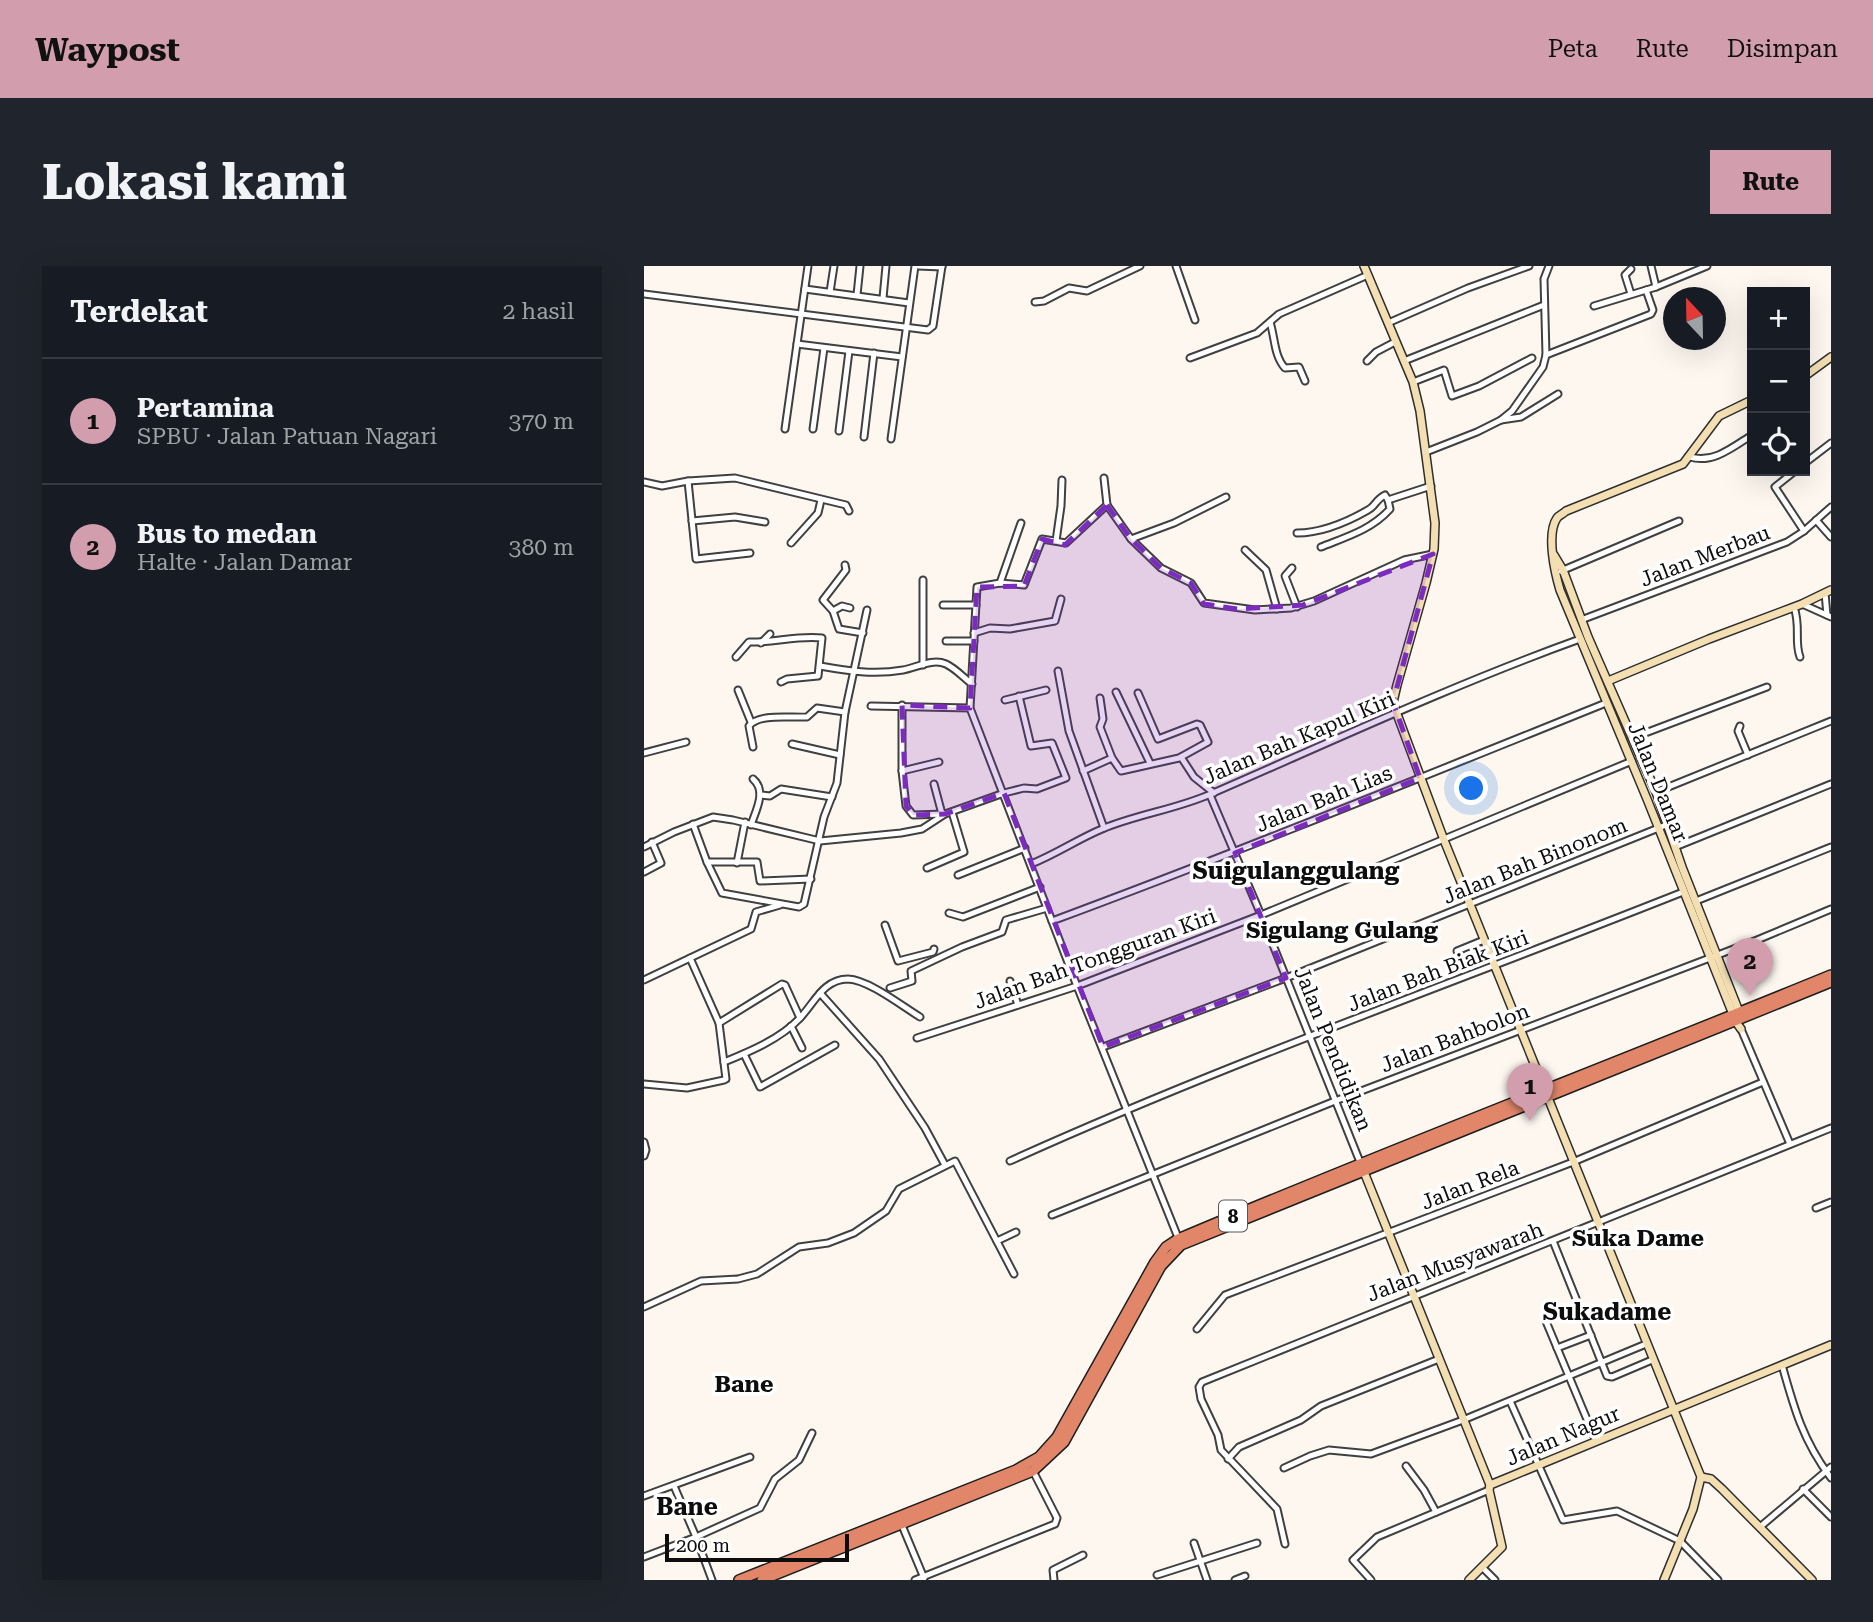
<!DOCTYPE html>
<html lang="id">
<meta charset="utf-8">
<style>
:root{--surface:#171b24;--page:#20242c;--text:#f1f3f6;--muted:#9ea1a6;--line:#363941;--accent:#d29eae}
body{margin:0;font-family:"Roboto Serif",serif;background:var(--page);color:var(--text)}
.controls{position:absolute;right:21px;top:21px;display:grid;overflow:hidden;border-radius:0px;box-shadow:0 7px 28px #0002}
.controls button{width:63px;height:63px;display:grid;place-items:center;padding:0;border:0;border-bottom:2px solid var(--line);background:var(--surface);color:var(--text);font:35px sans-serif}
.compass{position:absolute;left:1019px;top:21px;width:63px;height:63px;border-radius:50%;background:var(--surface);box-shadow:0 7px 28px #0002;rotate:338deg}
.scale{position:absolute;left:21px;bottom:18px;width:184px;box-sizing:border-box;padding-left:7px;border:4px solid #0d0d0d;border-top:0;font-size:19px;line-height:24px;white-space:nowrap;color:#0d0d0d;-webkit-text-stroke:5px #fff;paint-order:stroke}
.you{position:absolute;left:828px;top:523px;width:24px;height:24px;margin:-18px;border:5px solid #fff;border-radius:50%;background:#1a73e8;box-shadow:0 0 0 10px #1a73e833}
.badge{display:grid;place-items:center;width:46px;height:46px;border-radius:50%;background:var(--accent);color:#111;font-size:23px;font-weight:700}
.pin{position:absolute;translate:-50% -58px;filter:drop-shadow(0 2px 4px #0008)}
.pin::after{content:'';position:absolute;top:37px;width:24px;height:21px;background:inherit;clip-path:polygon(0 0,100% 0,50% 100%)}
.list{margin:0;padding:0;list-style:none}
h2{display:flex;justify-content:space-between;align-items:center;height:91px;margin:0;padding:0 28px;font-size:30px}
h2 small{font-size:23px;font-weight:400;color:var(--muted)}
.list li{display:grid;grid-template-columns:46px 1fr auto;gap:21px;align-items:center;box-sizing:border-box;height:126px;padding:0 28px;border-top:2px solid var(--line)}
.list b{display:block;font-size:26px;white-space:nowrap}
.list p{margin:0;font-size:23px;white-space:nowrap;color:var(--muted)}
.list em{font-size:23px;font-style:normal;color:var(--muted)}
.icon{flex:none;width:38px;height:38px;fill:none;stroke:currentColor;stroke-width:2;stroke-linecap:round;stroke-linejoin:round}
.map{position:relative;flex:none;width:1187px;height:1314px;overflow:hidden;border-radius:0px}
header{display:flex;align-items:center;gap:42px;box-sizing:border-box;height:98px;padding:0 35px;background:var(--accent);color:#111}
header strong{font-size:33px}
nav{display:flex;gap:38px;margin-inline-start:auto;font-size:24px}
.intro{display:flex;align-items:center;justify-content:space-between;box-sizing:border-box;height:168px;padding:0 42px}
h1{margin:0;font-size:49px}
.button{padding:18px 32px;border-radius:0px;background:var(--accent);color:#111;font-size:24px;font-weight:700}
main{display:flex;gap:42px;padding:0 42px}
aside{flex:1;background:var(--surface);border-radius:0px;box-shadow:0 7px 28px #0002}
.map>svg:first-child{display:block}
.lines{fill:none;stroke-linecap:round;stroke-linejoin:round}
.street-casing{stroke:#404040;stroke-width:9}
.secondary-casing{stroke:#2f2f2f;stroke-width:10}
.highway-casing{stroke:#1e1e1e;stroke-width:12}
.street{stroke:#fff;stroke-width:5}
.secondary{stroke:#f4dfb3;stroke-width:7}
.highway{stroke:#e18669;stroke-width:9}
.marked{fill:#7b2cbf;fill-opacity:0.2;stroke:#7b2cbf;stroke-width:5;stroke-dasharray:14 9;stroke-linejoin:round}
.labels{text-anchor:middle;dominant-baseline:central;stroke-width:7;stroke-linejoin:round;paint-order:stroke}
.shield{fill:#fff;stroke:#565656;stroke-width:2}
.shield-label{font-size:19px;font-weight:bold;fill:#0d0d0d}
.street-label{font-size:21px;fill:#0d0d0d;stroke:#fff}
.neighbourhood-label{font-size:23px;font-weight:bold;fill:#0d0d0d;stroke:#fff}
.quarter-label{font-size:24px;font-weight:bold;fill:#0d0d0d;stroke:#fff}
</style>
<header>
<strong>Waypost</strong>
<nav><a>Peta</a><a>Rute</a><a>Disimpan</a></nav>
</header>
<div class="intro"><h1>Lokasi kami</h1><a class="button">Rute</a></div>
<main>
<aside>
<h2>Terdekat<small>2 hasil</small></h2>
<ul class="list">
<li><span class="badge">1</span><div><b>Pertamina</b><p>SPBU · Jalan Patuan Nagari</p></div><em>370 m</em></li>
<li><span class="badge">2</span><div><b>Bus to medan</b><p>Halte · Jalan Damar</p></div><em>380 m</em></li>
</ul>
</aside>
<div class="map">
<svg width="1187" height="1314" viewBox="0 0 1187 1314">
<rect width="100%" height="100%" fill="#fdf7f0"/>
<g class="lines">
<g class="street-casing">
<g id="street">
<path d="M274 0 298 1"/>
<path d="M532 0 551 54"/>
<path d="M1007 0 1012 21"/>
<path d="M161 23 265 37"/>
<path d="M186 26 190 0"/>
<path d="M0 28 284 64 289 60 298 0"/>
<path d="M987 28 981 9 987 3"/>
<path d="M213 29 216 0"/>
<path d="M239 32 242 0"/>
<path d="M391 36 400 35 425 22 443 25 496 0"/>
<path d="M950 40 1012 21 1063 0"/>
<path d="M626 56C631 72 630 90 641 102L655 101 661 115"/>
<path d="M744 57 824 22 885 0"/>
<path d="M153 78 258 91"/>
<path d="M902 89 1007 48 1009 44 1002 24"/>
<path d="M546 92 613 67 635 48 724 9"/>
<path d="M723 95 732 86 751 76"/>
<path d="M760 95 900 39"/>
<path d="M769 116 800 104 808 130 835 120 888 92"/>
<path d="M857 154 877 151 914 128"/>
<path d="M141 163 164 0"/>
<path d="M169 163 180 82"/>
<path d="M195 165 205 85"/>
<path d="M220 171 230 87"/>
<path d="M247 173 271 0"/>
<path d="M782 186 833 166 857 154 868 145 899 101 902 89 900 13 905 0"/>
<path d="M1046 191C1069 198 1089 181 1108 169"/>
<path d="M1161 197 1187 177"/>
<path d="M1151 205 1131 221 1160 265"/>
<path d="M460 212 463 239"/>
<path d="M44 215 52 293 106 287"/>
<path d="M0 216 18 220 44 215 91 212 202 239 205 245"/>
<path d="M1172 254 1187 271"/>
<path d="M48 255 91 251 121 256"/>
<path d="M653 267C677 267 703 256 724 244 732 240 731 234 741 229L744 234 787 220"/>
<path d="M487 273 530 257 582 231"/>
<path d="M412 275 417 240 418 214"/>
<path d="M147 277 174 247 177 234"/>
<path d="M677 281C702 271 727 264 746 243L744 234"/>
<path d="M601 284 622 304 633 343"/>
<path d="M201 299 202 304 179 334 189 345 195 363 219 367"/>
<path d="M648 302 641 310 653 341"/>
<path d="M917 305 1035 255"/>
<path d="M279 314V399"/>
<path d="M356 317 377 257"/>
<path d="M1181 327 1183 349"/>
<path d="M1158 338 1187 351"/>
<path d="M299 339H332"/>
<path d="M1150 341C1157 361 1150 375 1156 391"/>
<path d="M189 345 198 340 206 342"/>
<path d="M937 354 1143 276 1160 265 1187 241"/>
<path d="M330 367 346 362 366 363 411 355 417 333"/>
<path d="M302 375H330"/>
<path d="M117 377 126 368"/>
<path d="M92 391 105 376C129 377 154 369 178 372L174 410 143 413 137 416"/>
<path d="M176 400C204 405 230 409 259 404 272 402 288 392 302 398 311 402 320 412 328 418"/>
<path d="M414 405 425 465 460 562"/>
<path d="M94 424 107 456"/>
<path d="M472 426 506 497"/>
<path d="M456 432 459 453 456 461 468 492"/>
<path d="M361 434 402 424"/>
<path d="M258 439V505L262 540 269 549 301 548"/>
<path d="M227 440 326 442"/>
<path d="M1096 460 1094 465 1104 489"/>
<path d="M988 472 1123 421"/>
<path d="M148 478 196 489"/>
<path d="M109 481 105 460C115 447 146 452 163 451L173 442 201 446"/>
<path d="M0 487 42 476"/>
<path d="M537 491 550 511 570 527"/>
<path d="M258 505 295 496"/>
<path d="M439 505 468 492 477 505 535 492 564 476 556 459 553 458 514 473 494 427"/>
<path d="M290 518 298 548"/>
<path d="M1012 526 1187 455"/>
<path d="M117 529 126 530 137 523 188 531"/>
<path d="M566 529 617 649 716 896"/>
<path d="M49 558 63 596 78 627 155 641 160 638 180 551 193 517 201 446 223 344"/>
<path d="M107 559C112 544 123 525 109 513"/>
<path d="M0 581 30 566 69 551 89 554 176 575 257 567 278 563 301 548 360 527 380 522 393 523 422 512 408 477 387 480 375 430"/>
<path d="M1031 581 1187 518"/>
<path d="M63 596H113L116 615 167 613"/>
<path d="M93 597 101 556"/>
<path d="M387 598C412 588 434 573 458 563 494 548 534 543 569 527 691 474 811 418 936 373"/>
<path d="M283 602 320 586 308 546"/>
<path d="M0 606 17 597 8 576"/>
<path d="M314 609 381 582"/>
<path d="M1052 635 1187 581"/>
<path d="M305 647 319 651 396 621"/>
<path d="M408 655C594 586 778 511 962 437"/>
<path d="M241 659 254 695 289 686 290 683"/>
<path d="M813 685 840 674"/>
<path d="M46 692 75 757"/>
<path d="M0 714 107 663 112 646 136 639"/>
<path d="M366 715 374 739"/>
<path d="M246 722 268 715 267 705 318 681 358 666 362 654 403 642"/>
<path d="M176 727 235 793 281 862 301 899"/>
<path d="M147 760 158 782"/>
<path d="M1097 763 1146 878"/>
<path d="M273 772 433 720 617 649 988 495"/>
<path d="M459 781 642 712 1022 559"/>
<path d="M100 788 116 821 191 779"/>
<path d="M80 796C105 786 136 773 155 753 170 738 179 713 204 713 225 714 258 740 276 751"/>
<path d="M0 818 43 822 80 814 82 813 75 757 138 718 141 719 156 752"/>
<path d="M0 876 2 884 0 890"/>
<path d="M366 895C585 796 815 715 1039 626"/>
<path d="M1172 942 1187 936"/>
<path d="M408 949 691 835 1113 674 1187 643"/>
<path d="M535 974 433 720 326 442 333 321 356 317 380 319 398 273 422 277 463 239 487 273 517 302 547 317 560 337 611 344 647 342 670 335 760 294 789 288"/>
<path d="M353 975 372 966"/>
<path d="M909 975 963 1110 968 1111 1008 1094"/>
<path d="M0 1041 57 1015 94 1013 113 1008 155 981 184 977 210 967 242 945 255 923 311 895 370 1008"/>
<path d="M901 1053 952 1175"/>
<path d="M553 1063 581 1029 929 896 1119 816"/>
<path d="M913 1082 947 1069"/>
<path d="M1138 1099C1150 1142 1159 1175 1187 1212"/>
<path d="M866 1135 919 1254 973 1245 1036 1275 1074 1314"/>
<path d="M584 1193 595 1181 657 1154 677 1140 795 1093"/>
<path d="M762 1200 780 1224 792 1246"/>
<path d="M640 1202 666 1190 685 1184 727 1188 819 1154 1002 1078"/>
<path d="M30 1220 52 1271 68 1314"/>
<path d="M1159 1223 1187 1251"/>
<path d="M0 1230 106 1191"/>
<path d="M257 1257 280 1312"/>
<path d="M1116 1261 1187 1201"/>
<path d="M550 1277 563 1314"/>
<path d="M641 1278 633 1243 577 1184 574 1169 557 1133 555 1121 558 1116 1187 862"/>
<path d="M0 1291 52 1271 116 1242 131 1213 155 1194 168 1167"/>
<path d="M838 1301 851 1314"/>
<path d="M513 1309 613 1277"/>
<path d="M271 1314 411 1258 413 1252 389 1205"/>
<path d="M410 1314 409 1304 439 1289"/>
<path d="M591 1314 601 1310"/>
<path d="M727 1314 709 1294 733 1271 845 1224"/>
</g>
</g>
<g class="secondary-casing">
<g id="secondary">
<path d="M720 0 769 116 776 145 791 257 790 283 782 317 753 419 749 436 753 448 800 574 1057 1211 1049 1243 1020 1314"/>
<path d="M1161 110 1187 91"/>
<path d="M910 289 919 304 944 371 1012 526 1038 601 1096 748"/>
<path d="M964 415 1065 373 1158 338 1187 324"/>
<path d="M1097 763 1092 756 1003 533 916 324C911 307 902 268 913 252 915 249 919 248 922 245L1039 198 1075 150 1108 134"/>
<path d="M718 901 846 1219"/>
<path d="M1057 1211 1067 1213 1078 1223 1168 1314"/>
<path d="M825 1314 858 1281 845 1224 846 1219 1187 1079"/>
</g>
</g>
<g class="highway-casing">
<g id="highway">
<path d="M95 1314 372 1204 395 1191 413 1171 511 996 522 981 534 973C751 881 970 798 1187 709"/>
<path d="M118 1314 389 1205 420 1176 517 1000 537 979 1187 716"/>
</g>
</g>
<use href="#street" class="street"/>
<use href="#secondary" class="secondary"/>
<use href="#highway" class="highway"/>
</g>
<path class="marked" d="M463 239 487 273 517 302 547 317 560 338 593 343 659 339 789 288 749 436 776 512 591 587 642 712 459 781 360 527 301 548 269 549 262 540 258 439 326 442 333 321 380 320 398 273 421 279Z"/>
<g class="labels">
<rect class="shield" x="575" y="934.5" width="28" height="31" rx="5"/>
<g class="shield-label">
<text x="589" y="950">8</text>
</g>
<g class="street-label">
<text transform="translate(1061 290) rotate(-21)">Jalan Merbau</text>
<text transform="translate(655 472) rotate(-23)">Jalan Bah Kapul Kiri</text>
<text transform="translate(1014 516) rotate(68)">Jalan Damar</text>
<text transform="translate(680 533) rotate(-22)">Jalan Bah Lias</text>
<text transform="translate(891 595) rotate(-22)">Jalan Bah Binonom</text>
<text transform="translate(451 693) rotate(-20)">Jalan Bah Tongguran Kiri</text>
<text transform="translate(794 705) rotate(-21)">Jalan Bah Biak Kiri</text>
<text transform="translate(811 772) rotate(-21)">Jalan Bahbolon</text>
<text transform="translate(689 783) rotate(68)">Jalan Pendidikan</text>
<text transform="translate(826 919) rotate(-21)">Jalan Rela</text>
<text transform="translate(811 996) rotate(-21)">Jalan Musyawarah</text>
<text transform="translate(919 1170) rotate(-23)">Jalan Nagur</text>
</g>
<g class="neighbourhood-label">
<text x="698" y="664">Sigulang Gulang</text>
<text x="994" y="972">Suka Dame</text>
<text x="100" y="1118">Bane</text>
</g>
<g class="quarter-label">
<text x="652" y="605">Suigulanggulang</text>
<text x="963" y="1046">Sukadame</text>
<text x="43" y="1241">Bane</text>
</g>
</g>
</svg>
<div class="controls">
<button>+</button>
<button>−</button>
<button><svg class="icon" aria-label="locate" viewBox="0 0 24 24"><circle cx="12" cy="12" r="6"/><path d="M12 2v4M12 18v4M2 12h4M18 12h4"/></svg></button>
</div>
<svg class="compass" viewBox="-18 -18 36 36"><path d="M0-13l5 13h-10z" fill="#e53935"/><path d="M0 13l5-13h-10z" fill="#9ea1a6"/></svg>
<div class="scale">200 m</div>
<div class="you"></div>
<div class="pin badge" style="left:886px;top:855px">1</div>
<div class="pin badge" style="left:1106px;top:730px">2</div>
</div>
</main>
